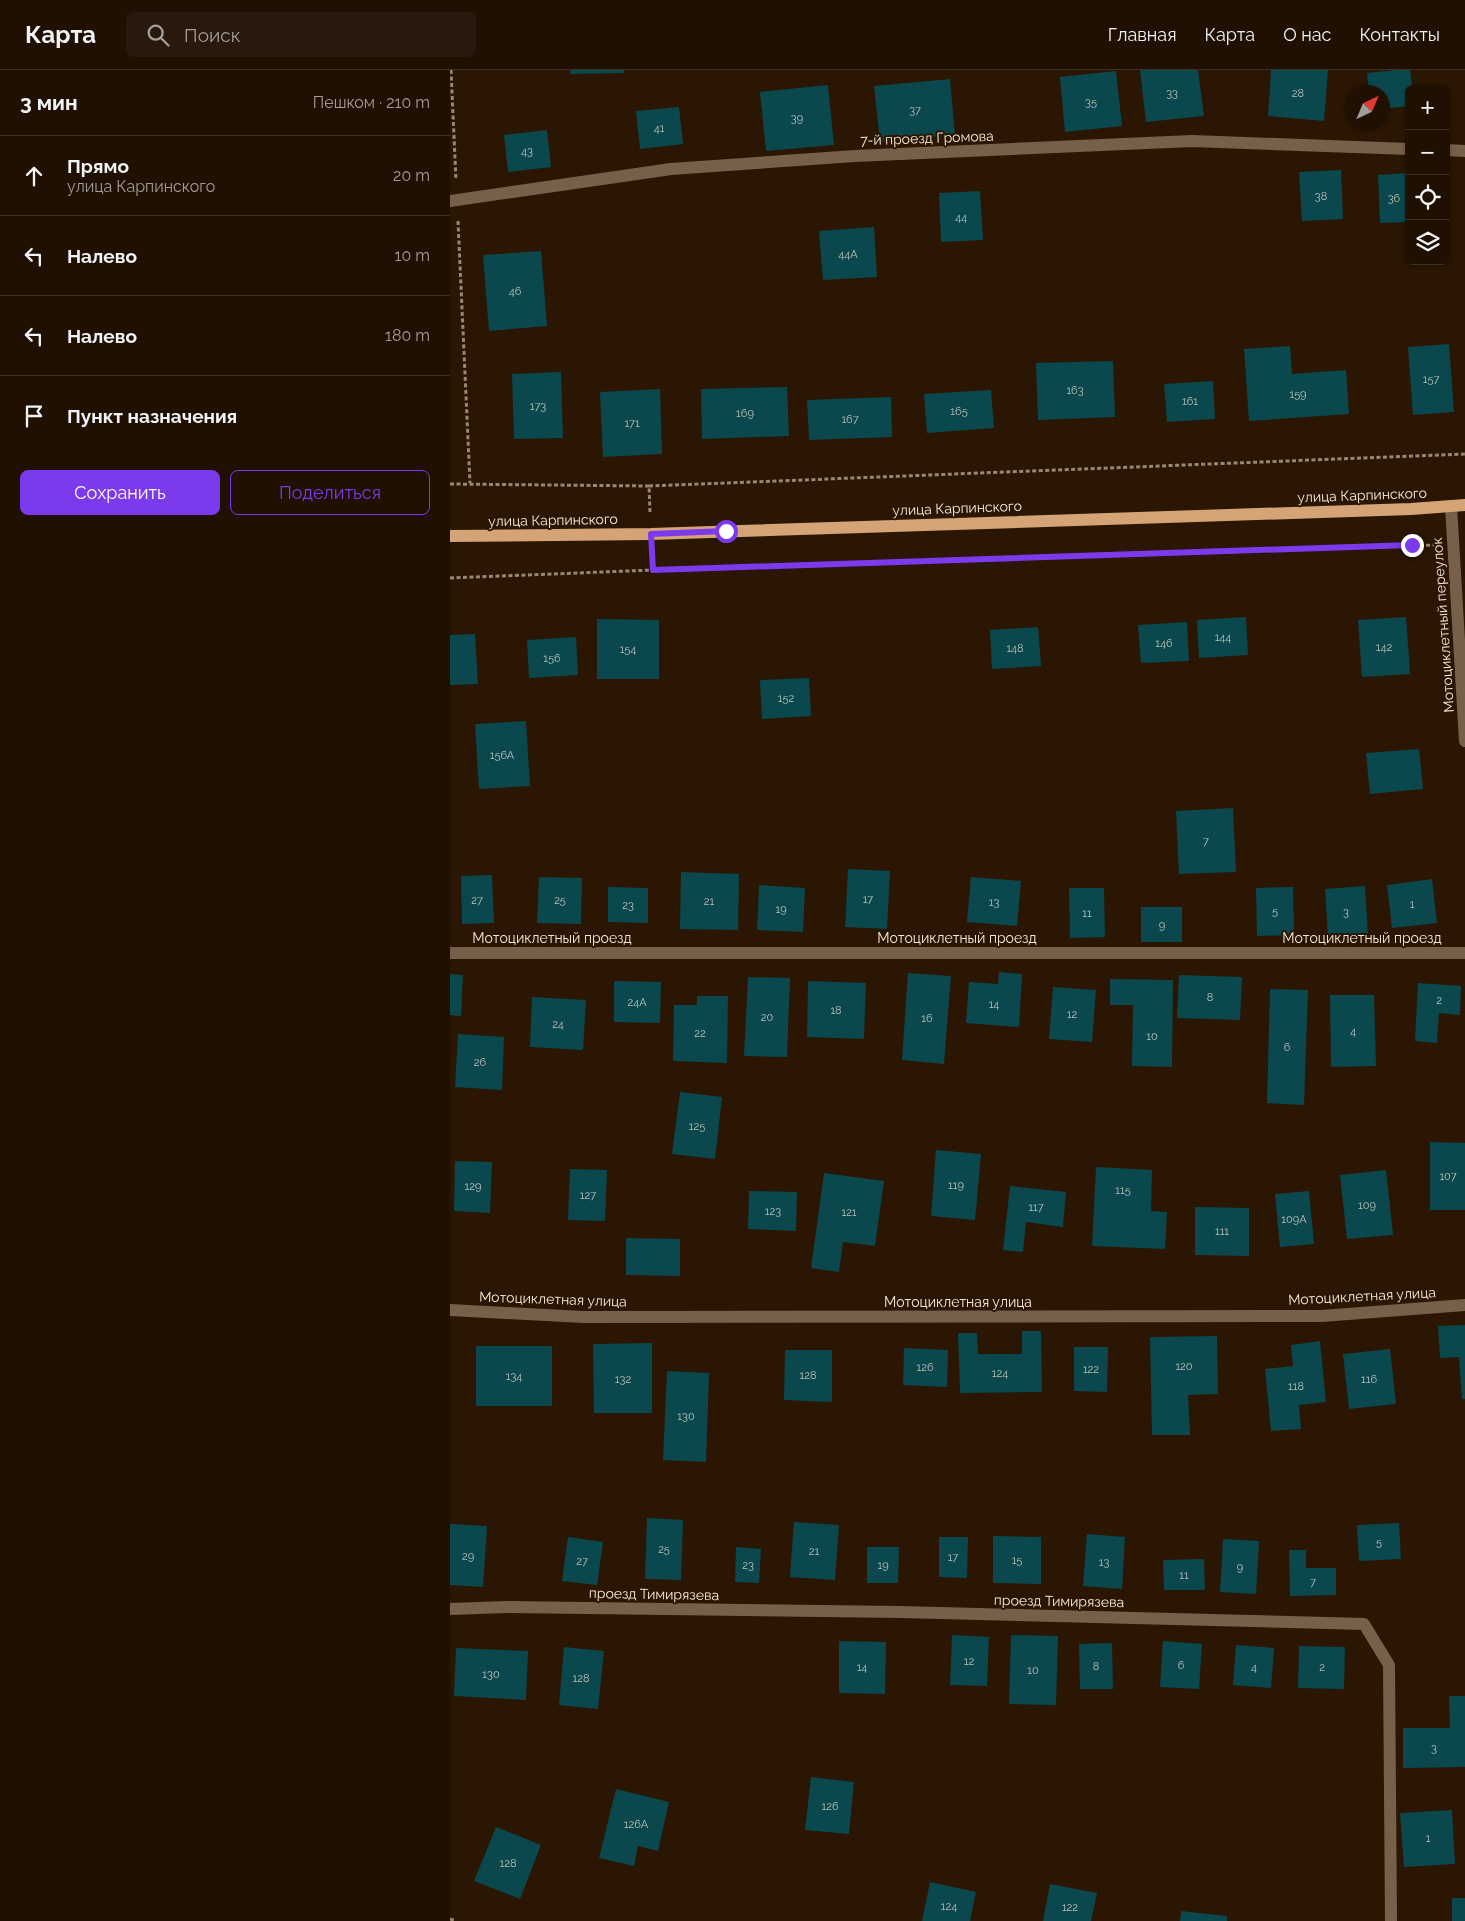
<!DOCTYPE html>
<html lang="ru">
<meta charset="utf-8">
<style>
:root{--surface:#201002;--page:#28190c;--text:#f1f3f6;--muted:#a29d99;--line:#3d3024;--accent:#7c3aed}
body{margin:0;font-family:Raleway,sans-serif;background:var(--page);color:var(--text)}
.controls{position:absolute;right:15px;top:15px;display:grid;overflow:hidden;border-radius:8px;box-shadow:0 1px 4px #0004}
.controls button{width:45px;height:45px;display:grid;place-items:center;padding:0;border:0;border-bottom:1px solid var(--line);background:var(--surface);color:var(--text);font:25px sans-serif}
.compass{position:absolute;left:895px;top:15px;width:45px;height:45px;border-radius:50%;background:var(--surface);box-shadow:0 1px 4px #0004;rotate:44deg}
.stop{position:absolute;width:15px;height:15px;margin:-11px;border:4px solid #7c3aed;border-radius:50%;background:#fff}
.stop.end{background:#7c3aed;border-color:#fff;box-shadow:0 1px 5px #0008}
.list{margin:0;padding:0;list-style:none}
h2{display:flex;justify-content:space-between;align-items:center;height:65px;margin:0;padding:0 20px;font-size:21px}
h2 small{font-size:16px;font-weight:400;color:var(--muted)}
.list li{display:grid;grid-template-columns:32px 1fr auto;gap:15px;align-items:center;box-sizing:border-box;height:80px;padding:0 20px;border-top:1px solid var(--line)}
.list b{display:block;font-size:19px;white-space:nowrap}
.list p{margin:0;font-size:16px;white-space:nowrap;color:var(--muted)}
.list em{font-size:16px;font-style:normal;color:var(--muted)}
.actions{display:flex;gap:10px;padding:15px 20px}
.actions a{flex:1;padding:11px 0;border:1px solid var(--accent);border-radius:8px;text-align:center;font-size:18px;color:var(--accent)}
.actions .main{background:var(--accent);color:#fff}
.icon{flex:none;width:28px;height:28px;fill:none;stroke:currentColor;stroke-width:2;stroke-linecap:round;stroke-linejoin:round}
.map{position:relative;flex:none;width:1015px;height:1851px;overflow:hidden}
header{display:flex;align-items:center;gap:30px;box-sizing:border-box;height:70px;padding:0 25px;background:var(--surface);border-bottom:1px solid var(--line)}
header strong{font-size:24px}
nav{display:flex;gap:28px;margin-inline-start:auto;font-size:18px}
.search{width:350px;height:45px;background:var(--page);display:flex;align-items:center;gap:12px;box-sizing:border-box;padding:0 18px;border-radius:8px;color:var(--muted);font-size:19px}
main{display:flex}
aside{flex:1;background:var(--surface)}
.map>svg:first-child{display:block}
.building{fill:#0a484d}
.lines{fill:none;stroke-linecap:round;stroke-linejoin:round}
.path{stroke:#988777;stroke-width:3;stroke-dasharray:4 2.5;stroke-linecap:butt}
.street{stroke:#76604a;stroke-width:12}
.primary{stroke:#d4a476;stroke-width:12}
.route{stroke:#7c3aed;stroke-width:6}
.labels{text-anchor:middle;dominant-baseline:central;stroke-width:4;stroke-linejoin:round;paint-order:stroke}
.number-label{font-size:11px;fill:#bbc0b8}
.street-label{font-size:14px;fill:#f6e8db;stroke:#2a1602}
</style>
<header>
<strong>Карта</strong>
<div class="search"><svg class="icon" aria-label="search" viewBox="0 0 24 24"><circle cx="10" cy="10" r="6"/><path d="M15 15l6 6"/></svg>Поиск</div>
<nav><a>Главная</a><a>Карта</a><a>О нас</a><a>Контакты</a></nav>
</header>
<main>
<aside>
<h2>3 мин<small>Пешком · 210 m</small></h2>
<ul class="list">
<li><svg class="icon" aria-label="ahead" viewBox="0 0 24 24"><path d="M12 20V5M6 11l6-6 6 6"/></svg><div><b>Прямо</b><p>улица Карпинского</p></div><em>20 m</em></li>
<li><svg class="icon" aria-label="left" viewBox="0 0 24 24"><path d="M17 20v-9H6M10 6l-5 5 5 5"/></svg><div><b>Налево</b></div><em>10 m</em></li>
<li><svg class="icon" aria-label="left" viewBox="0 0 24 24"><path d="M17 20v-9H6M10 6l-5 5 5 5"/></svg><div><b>Налево</b></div><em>180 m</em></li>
<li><svg class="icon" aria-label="arrive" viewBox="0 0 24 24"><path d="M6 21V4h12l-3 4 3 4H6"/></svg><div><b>Пункт назначения</b></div></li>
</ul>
<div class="actions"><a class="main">Сохранить</a><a>Поделиться</a></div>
</aside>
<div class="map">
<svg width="1015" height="1851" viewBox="0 0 1015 1851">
<rect width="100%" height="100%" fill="#2a1602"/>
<g class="building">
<path d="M120 0H174V3L120 4Z"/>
<path d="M690 0H748L754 46 696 52Z"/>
<path d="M821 0H878L874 51 818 46Z"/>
<path d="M946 0H960L962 19H959V36L932 39V22H919L917 3Z"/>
<path d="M666 1 672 56 615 62 610 7Z"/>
<path d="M500 9 505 65 430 72 424 16Z"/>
<path d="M378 15 384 75 316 81 310 22Z"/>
<path d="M229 37 233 74 190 79 186 41Z"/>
<path d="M97 60 101 97 58 102 54 65Z"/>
<path d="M891 100 893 149 852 151 849 102Z"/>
<path d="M959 103V152L930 153 928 105Z"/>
<path d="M530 121 533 170 491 172 489 123Z"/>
<path d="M424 157 427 207 373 210 369 161Z"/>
<path d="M91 181 97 256 39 261 33 185Z"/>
<path d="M999 274 1004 342 963 345 958 277Z"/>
<path d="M840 276 842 304 896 300 899 344 799 351 794 279Z"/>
<path d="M663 291 665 347 588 350 586 293Z"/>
<path d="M111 302 113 368 64 369 62 304Z"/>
<path d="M763 311 765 349 717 352 714 314Z"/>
<path d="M337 317 339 366 252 369 251 319Z"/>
<path d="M210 319 212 384 153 387 150 322Z"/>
<path d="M541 320 544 358 477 363 474 324Z"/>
<path d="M441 327 442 367 359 370 357 330Z"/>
<path d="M796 547 798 585 749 588 747 550Z"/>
<path d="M956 547 960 604 912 607 908 550Z"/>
<path d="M147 549 209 550V609H147Z"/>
<path d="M737 552 739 591 691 593 688 555Z"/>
<path d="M588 557 591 596 542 599 540 560Z"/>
<path d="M25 564 28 614 0 615V565Z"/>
<path d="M126 567 128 605 79 608 77 570Z"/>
<path d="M359 608 361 646 312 649 310 610Z"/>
<path d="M76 651 80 716 29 719 25 654Z"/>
<path d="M969 679 973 719 920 724 916 683Z"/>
<path d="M783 738 786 802 729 804 726 741Z"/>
<path d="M398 799 440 801 437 859 395 857Z"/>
<path d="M231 802 289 804 288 860 230 859Z"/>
<path d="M42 805 44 853 12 854 11 806Z"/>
<path d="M89 807 132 808 131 854 87 853Z"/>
<path d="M521 807 571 811 567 856 517 852Z"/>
<path d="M982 809 987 853 942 858 937 815Z"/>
<path d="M309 815 355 818 353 862 307 860Z"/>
<path d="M915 816 918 865 878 867 875 819Z"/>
<path d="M158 817 198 818V853L158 852Z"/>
<path d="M843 817 844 865 807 866 806 818Z"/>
<path d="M619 818H654L655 867 620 868Z"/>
<rect x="691" y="837" width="41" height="35"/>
<path d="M549 902 572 904 569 957 516 953 519 912 548 914Z"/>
<path d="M458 903 501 906 494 994 452 990Z"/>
<path d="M0 904 13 905 11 946 0 945Z"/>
<path d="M729 905 792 907 790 950 727 948Z"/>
<path d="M298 907 340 908 337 987 294 986Z"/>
<path d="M660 909 723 910 722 997 682 996 683 935H660Z"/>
<path d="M164 911 211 912 210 953 164 952Z"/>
<path d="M358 911 416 913 414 969 357 967Z"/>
<path d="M968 913 1011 916 1010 945 989 943 987 973 965 971Z"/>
<path d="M603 917 646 920 642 972 599 969Z"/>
<path d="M820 919 858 920 854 1035 817 1033Z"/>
<path d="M880 925H924L926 996 881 997Z"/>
<path d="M247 926H278L277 993 223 991 224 935H247Z"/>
<path d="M82 927 136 930 133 980 80 977Z"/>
<path d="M8 964 54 967 52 1020 5 1017Z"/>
<path d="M230 1022 272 1027 265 1089 222 1084Z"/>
<path d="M980 1072 1015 1073V1140H980Z"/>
<path d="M486 1080 531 1084 525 1150 481 1146Z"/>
<path d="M5 1091 42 1092 40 1143 4 1141Z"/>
<path d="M646 1097 702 1100 701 1141 717 1142 715 1179 642 1176Z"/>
<path d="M120 1099 157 1100 155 1151 118 1150Z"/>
<path d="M936 1100 943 1165 897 1169 890 1105Z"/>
<path d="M374 1103 434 1111 425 1176 393 1172 389 1202 361 1198Z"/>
<path d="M560 1116 616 1122 613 1157 576 1152 573 1182 553 1180Z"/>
<path d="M299 1121 347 1122 346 1161 298 1159Z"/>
<path d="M859 1121 864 1174 830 1177 825 1124Z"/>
<path d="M745 1137 799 1138V1186L745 1185Z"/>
<path d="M176 1168 230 1169V1206L176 1205Z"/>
<path d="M1015 1255V1329H1012L1009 1287 990 1288 988 1256Z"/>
<path d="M572 1261H591L592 1322 510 1323 508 1263H527L528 1284H572Z"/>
<path d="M767 1266 768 1324 738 1325 740 1365H702L700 1267Z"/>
<path d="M870 1271 876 1332 849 1335 851 1359 821 1361 815 1299 843 1296 841 1275Z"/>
<path d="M202 1273V1343H144L143 1274Z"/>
<rect x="26" y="1276" width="76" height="60"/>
<path d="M624 1277H658L657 1322 624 1321Z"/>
<path d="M454 1278 498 1280 497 1317 453 1315Z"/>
<path d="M940 1279 946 1334 899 1339 893 1284Z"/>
<path d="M335 1280H382V1332L334 1330Z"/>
<path d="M217 1301 259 1303 256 1392 213 1390Z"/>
<path d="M197 1448 233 1450 231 1510 195 1509Z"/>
<path d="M344 1452 389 1455 385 1510 340 1507Z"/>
<path d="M949 1453 951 1489 909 1491 907 1455Z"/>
<path d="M0 1454 37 1456 33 1517 0 1515Z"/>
<path d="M637 1464 675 1467 672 1519 633 1516Z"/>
<path d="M543 1466 591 1467V1514L543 1513Z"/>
<path d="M118 1467 153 1472 147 1515 112 1511Z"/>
<path d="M489 1467H518L517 1508 489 1507Z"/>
<path d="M773 1469 809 1471 806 1524 770 1522Z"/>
<path d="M286 1477 311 1479 309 1513 285 1512Z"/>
<path d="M417 1477H449L448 1513H417Z"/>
<path d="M839 1480H856V1498H886V1525L840 1526Z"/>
<path d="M754 1489 755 1520H714L713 1490Z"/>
<path d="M502 1565 539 1567 537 1616 500 1615Z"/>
<path d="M561 1565 608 1566 606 1635 559 1634Z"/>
<path d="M389 1571 436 1572 435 1624 389 1623Z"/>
<path d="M713 1571 752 1574 749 1619 710 1617Z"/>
<path d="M662 1573 663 1619H630L629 1574Z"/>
<path d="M786 1575 824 1578 821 1618 783 1615Z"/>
<path d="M849 1576 895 1577 894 1619 848 1618Z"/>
<path d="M114 1577 154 1581 148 1639 109 1635Z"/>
<path d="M6 1578 78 1581 76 1630 4 1626Z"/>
<path d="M999 1626H1015V1697L953 1698V1658H1000Z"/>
<path d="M361 1707 404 1712 399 1764 355 1760Z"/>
<path d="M166 1719 219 1732 208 1781 188 1776 184 1796 149 1788Z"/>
<path d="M1002 1740 1005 1794 954 1797 950 1743Z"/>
<path d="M46 1757 91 1775 70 1829 24 1811Z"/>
<path d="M480 1812 526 1822 520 1851H472Z"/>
<path d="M600 1814 647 1823 641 1851H593Z"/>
<rect x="1002" y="1828" width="13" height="23"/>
<path d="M731 1841 777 1846V1851H730Z"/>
</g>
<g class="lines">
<g class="path">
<path d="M1 0 6 110"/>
<path d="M8 151 20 413"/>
<path d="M0 414 199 416 200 442"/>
<path d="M199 416 1015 384"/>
<path d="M203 500 984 475"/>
<path d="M0 508 203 500 202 484"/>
<path d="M0 1849 6 1851"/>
</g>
<g class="street">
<path d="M996 80 1015 81"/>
<path d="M0 131 221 99 405 86 742 71 959 79"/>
<path d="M1001 436 1015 671"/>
<path d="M0 883H1015"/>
<path d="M0 1240 133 1247 872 1246 1015 1235"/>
<path d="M0 1539 57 1537 451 1542 914 1554 939 1595 941 1851"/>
</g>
<path class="primary" d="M0 466 201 464 961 439 1015 435"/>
</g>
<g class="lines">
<path class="route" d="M276 461 201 464 203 500 962 475"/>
</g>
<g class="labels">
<g class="number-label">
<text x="722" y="23">33</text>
<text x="848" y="23">28</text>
<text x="641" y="32">35</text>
<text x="465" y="40">37</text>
<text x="347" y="48">39</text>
<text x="209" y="58">41</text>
<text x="77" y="81">43</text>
<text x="871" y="126">38</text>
<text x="944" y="128">36</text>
<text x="511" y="147">44</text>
<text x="398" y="184">44А</text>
<text x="65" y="221">46</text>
<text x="981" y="309">157</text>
<text x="625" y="320">163</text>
<text x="848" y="324">159</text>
<text x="740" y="331">161</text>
<text x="88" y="336">173</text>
<text x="509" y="341">165</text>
<text x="295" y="343">169</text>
<text x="400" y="349">167</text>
<text x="182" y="353">171</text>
<text x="773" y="567">144</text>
<text x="714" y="573">146</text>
<text x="934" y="577">142</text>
<text x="565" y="578">148</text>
<text x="178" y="579">154</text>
<text x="102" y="588">156</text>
<text x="336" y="628">152</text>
<text x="52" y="685">156А</text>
<text x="756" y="771">7</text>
<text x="418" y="829">17</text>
<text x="27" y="830">27</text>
<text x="110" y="830">25</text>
<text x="259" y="831">21</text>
<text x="544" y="832">13</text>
<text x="962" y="834">1</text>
<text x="178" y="835">23</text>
<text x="331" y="839">19</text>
<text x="825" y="841">5</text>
<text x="896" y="842">3</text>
<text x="637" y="843">11</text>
<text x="712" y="855">9</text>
<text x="760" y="927">8</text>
<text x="989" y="930">2</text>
<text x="187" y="932">24А</text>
<text x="544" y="934">14</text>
<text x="386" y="940">18</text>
<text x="622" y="944">12</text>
<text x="317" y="947">20</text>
<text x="477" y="948">16</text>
<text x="108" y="954">24</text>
<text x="903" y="961">4</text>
<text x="250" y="963">22</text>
<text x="702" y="966">10</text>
<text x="837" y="977">6</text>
<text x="30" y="992">26</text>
<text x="247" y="1056">125</text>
<text x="998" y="1106">107</text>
<text x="506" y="1115">119</text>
<text x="23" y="1116">129</text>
<text x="673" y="1120">115</text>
<text x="138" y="1125">127</text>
<text x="917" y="1135">109</text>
<text x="586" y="1137">117</text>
<text x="323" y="1141">123</text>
<text x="399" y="1142">121</text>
<text x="844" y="1149">109А</text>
<text x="772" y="1161">111</text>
<text x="734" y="1296">120</text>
<text x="475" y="1297">126</text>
<text x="641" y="1299">122</text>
<text x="550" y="1303">124</text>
<text x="358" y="1305">128</text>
<text x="64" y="1306">134</text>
<text x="173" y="1309">132</text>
<text x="919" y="1309">116</text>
<text x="846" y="1316">118</text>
<text x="236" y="1346">130</text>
<text x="929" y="1472">5</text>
<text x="214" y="1479">25</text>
<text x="364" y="1481">21</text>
<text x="18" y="1486">29</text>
<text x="503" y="1487">17</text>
<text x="567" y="1490">15</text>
<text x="132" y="1491">27</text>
<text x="654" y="1492">13</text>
<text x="298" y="1495">23</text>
<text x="433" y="1495">19</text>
<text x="790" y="1497">9</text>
<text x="734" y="1505">11</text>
<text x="863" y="1512">7</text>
<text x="519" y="1591">12</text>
<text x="731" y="1595">6</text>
<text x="646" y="1596">8</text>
<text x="412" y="1597">14</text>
<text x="804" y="1597">4</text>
<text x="872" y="1597">2</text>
<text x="583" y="1600">10</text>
<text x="41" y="1604">130</text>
<text x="131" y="1608">128</text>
<text x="984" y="1678">3</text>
<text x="380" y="1736">126</text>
<text x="186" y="1754">126А</text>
<text x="978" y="1768">1</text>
<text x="58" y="1793">128</text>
<text x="499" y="1836">124</text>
<text x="620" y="1837">122</text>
</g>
<g class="street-label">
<text transform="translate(477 68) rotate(-2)">7-й проезд Громова</text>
<text transform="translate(912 425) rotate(-2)">улица Карпинского</text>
<text transform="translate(507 438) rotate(-2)">улица Карпинского</text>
<text transform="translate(103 450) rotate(-1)">улица Карпинского</text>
<text transform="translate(993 555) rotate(-94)">Мотоциклетный переулок</text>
<text x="102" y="868">Мотоциклетный проезд</text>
<text x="507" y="868">Мотоциклетный проезд</text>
<text x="912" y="868">Мотоциклетный проезд</text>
<text transform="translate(912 1226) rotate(-3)">Мотоциклетная улица</text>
<text transform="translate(103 1229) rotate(2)">Мотоциклетная улица</text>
<text x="508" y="1232">Мотоциклетная улица</text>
<text transform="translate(204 1524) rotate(1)">проезд Тимирязева</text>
<text transform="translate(609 1531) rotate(1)">проезд Тимирязева</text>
</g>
</g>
</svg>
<div class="controls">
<button>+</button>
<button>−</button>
<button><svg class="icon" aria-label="locate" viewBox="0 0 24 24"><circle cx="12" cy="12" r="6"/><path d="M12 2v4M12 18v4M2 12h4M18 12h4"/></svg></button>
<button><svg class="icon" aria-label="layers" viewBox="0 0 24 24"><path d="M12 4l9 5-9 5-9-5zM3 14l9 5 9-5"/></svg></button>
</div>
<svg class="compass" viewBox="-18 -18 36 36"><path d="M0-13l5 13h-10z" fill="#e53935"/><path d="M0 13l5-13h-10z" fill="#a29d99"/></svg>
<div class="stop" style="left:276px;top:461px"></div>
<div class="stop end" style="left:962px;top:475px"></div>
</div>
</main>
